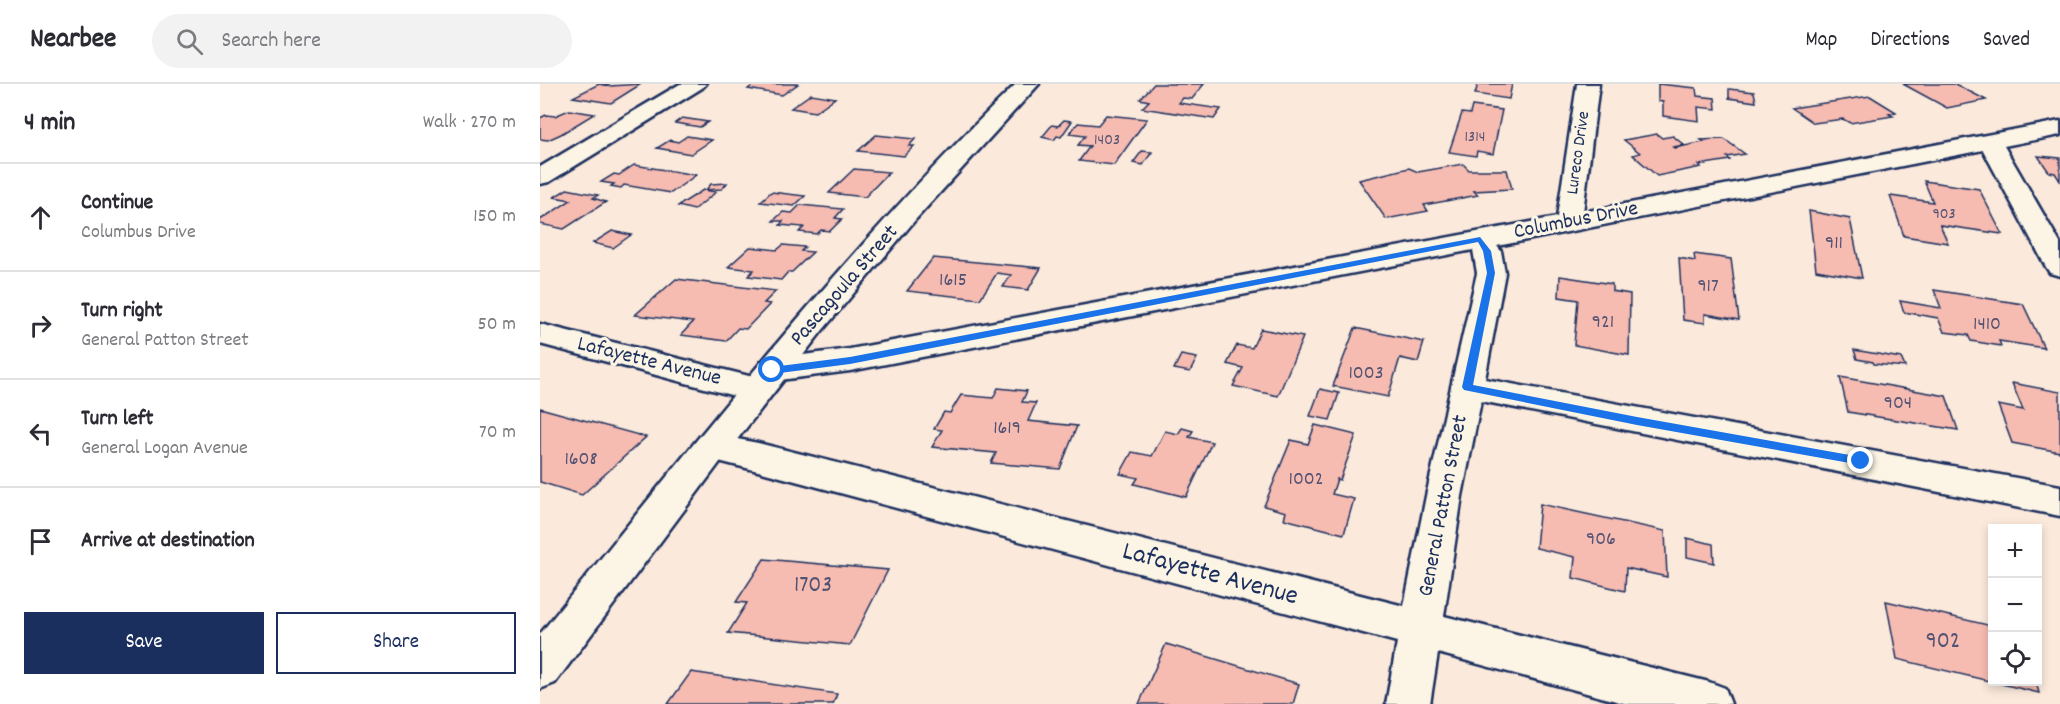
<!DOCTYPE html>
<meta charset="utf-8">
<style>
:root{--surface:#fff;--page:#f2f2f3;--text:#2b2b33;--muted:#7c7c81;--line:#e1e1e2;--accent:#1b2f5e}
body{margin:0;font-family:Dekko,sans-serif;background:var(--page);color:var(--text)}
.controls{position:absolute;right:18px;bottom:18px;display:grid;overflow:hidden;border-radius:0px;box-shadow:0 3px 9px #0003}
.controls button{width:54px;height:54px;display:grid;place-items:center;padding:0;border:0;border-bottom:2px solid var(--line);background:var(--surface);color:var(--text);font:30px sans-serif}
.stop{position:absolute;width:18px;height:18px;margin:-14px;border:4px solid #1a73e8;border-radius:50%;background:#fff}
.stop.end{background:#1a73e8;border-color:#fff;box-shadow:0 2px 6px #0008}
.list{margin:0;padding:0;list-style:none}
h2{display:flex;justify-content:space-between;align-items:center;height:78px;margin:0;padding:0 24px;font-size:26px}
h2 small{font-size:20px;font-weight:400;color:var(--muted)}
.list li{display:grid;grid-template-columns:39px 1fr auto;gap:18px;align-items:center;box-sizing:border-box;height:108px;padding:0 24px;border-top:2px solid var(--line)}
.list b{display:block;font-size:22px;white-space:nowrap}
.list p{margin:0;font-size:20px;white-space:nowrap;color:var(--muted)}
.list em{font-size:20px;font-style:normal;color:var(--muted)}
.actions{display:flex;gap:12px;padding:18px 24px}
.actions a{flex:1;padding:14px 0;border:2px solid var(--accent);border-radius:0px;text-align:center;font-size:21px;color:var(--accent)}
.actions .main{background:var(--accent);color:#fff}
.icon{flex:none;width:33px;height:33px;fill:none;stroke:currentColor;stroke-width:2;stroke-linecap:round;stroke-linejoin:round}
.map{position:relative;flex:none;width:1520px;height:620px;overflow:hidden}
header{display:flex;align-items:center;gap:36px;box-sizing:border-box;height:84px;padding:0 30px;background:var(--surface);border-bottom:2px solid var(--line)}
header strong{font-size:28px}
nav{display:flex;gap:33px;margin-inline-start:auto;font-size:21px}
.search{width:420px;height:54px;background:var(--page);display:flex;align-items:center;gap:15px;box-sizing:border-box;padding:0 21px;border-radius:33px;color:var(--muted);font-size:22px}
main{display:flex}
aside{flex:1;background:var(--surface)}
.map>svg:first-child{display:block}
.building{fill:#f6bbb1;stroke:#1b2f5e;stroke-width:1.5}
.lines{fill:none;stroke-linecap:round;stroke-linejoin:round}
.minor-casing{stroke:#1b2f5e;stroke-width:5}
.tertiary-casing{stroke:#1b2f5e;stroke-width:5}
.minor{fill:#fcf5e5;fill-rule:evenodd}
.tertiary{fill:#fcf5e5;fill-rule:evenodd}
.route{fill:#1a73e8}
.labels{text-anchor:middle;dominant-baseline:central;stroke-width:6;stroke-linejoin:round;paint-order:stroke}
.far-number-label{font-size:16px;fill:#525273}
.far-street-label{font-size:18px;fill:#1b2f5e;stroke:#fcf5e5}
.number-label{font-size:20px;fill:#525273}
.street-label{font-size:22px;fill:#1b2f5e;stroke:#fcf5e5}
.near-number-label{font-size:24px;fill:#525273}
.near-street-label{font-size:27px;fill:#1b2f5e;stroke:#fcf5e5}
</style>
<header>
<strong>Nearbee</strong>
<div class="search"><svg class="icon" aria-label="search" viewBox="0 0 24 24"><circle cx="10" cy="10" r="6"/><path d="M15 15l6 6"/></svg>Search here</div>
<nav><a>Map</a><a>Directions</a><a>Saved</a></nav>
</header>
<main>
<aside>
<h2>4 min<small>Walk · 270 m</small></h2>
<ul class="list">
<li><svg class="icon" aria-label="ahead" viewBox="0 0 24 24"><path d="M12 20V5M6 11l6-6 6 6"/></svg><div><b>Continue</b><p>Columbus Drive</p></div><em>150 m</em></li>
<li><svg class="icon" aria-label="right" viewBox="0 0 24 24"><path d="M7 20v-9h11M14 6l5 5-5 5"/></svg><div><b>Turn right</b><p>General Patton Street</p></div><em>50 m</em></li>
<li><svg class="icon" aria-label="left" viewBox="0 0 24 24"><path d="M17 20v-9H6M10 6l-5 5 5 5"/></svg><div><b>Turn left</b><p>General Logan Avenue</p></div><em>70 m</em></li>
<li><svg class="icon" aria-label="arrive" viewBox="0 0 24 24"><path d="M6 21V4h12l-3 4 3 4H6"/></svg><div><b>Arrive at destination</b></div></li>
</ul>
<div class="actions"><a class="main">Save</a><a>Share</a></div>
</aside>
<div class="map">
<svg width="1520" height="620" viewBox="0 0 1520 620">
<rect width="100%" height="100%" fill="#fbe9db"/>
<filter id="ink" filterUnits="userSpaceOnUse"><feTurbulence type="fractalNoise" baseFrequency=".0167" numOctaves="2"/><feDisplacementMap in="SourceGraphic" scale="12" xChannelSelector="R" yChannelSelector="G"/><feConvolveMatrix kernelMatrix="1 2 1 2 8 2 1 2 1" color-interpolation-filters="sRGB"/></filter>
<g filter="url(#ink)">
<g class="building">
<path d="M59 0 70 2 101 0 71 19 33 13Z"/>
<path d="M215 0H258L242 11 208 5Z"/>
<path d="M614 0H664L652 15 643 14 639 19 681 25 674 35 602 24 609 17 600 15Z"/>
<path d="M938 0H972L969 15 935 10Z"/>
<path d="M1118 0 1156 4 1157 12 1175 14 1176 25 1158 23 1159 37 1123 32V18L1118 17Z"/>
<path d="M1363 0H1415L1446 16 1407 24Z"/>
<path d="M1189 5 1214 8 1216 18 1189 14Z"/>
<path d="M271 10 295 14 275 28 251 24Z"/>
<path d="M1330 12 1356 28 1349 30 1353 32 1310 39 1303 35 1274 39 1252 24Z"/>
<path d="M932 22 962 26 953 70 937 67 936 72 909 68 922 29 930 30Z"/>
<path d="M29 26 54 30 21 50 8 56 0 55V34L6 31 15 32Z"/>
<path d="M566 31 607 35 574 81 539 77 550 62 538 61 545 52 529 50 538 39 558 41Z"/>
<path d="M142 34 168 38 160 43 135 39Z"/>
<path d="M524 36 532 37 521 53 517 52 514 56 502 53 512 41 518 42Z"/>
<path d="M1117 50 1122 54 1133 52 1144 61 1133 63 1135 64 1164 58 1161 56 1184 55 1205 70 1187 73 1190 76 1159 81 1161 83 1117 92 1093 71 1100 69 1084 56Z"/>
<path d="M336 51 375 55 369 62H374L364 72 318 67Z"/>
<path d="M147 52 172 56 151 70 117 64 130 56 138 58Z"/>
<path d="M602 67 612 68 603 81 593 79Z"/>
<path d="M1498 72 1520 74V97L1515 89 1509 88Z"/>
<path d="M923 80 929 86H967L972 105 934 107 938 111 884 121 888 127 846 135 819 96 869 84 878 88Z"/>
<path d="M94 81 156 91 131 109 84 101 81 104 71 102 74 100 61 98 74 90 79 91Z"/>
<path d="M314 85 349 88 325 113 289 109Z"/>
<path d="M1384 97 1439 105 1462 150 1400 141 1408 159 1364 152 1350 112 1393 118Z"/>
<path d="M187 99 182 105 166 106 171 100Z"/>
<path d="M27 105 58 111 53 114 66 118 24 145 0 140V136L31 116 14 113Z"/>
<path d="M163 106 176 108 154 126 138 122Z"/>
<path d="M231 108 265 112 254 122 220 118Z"/>
<path d="M260 121 303 125 295 134 302 135 290 147 281 146 277 150 259 148 264 143 240 141 243 137H233L243 128 252 129Z"/>
<path d="M1269 127 1310 135 1322 194 1276 186Z"/>
<path d="M72 147 91 151 73 164 53 159Z"/>
<path d="M243 161 265 163 261 167 273 168 252 188H248L241 196 208 192 214 186 188 183 210 163 237 166Z"/>
<path d="M1154 170 1191 175 1199 236 1165 230V239L1143 236 1139 174 1155 177Z"/>
<path d="M393 174 501 184 488 206 463 203 471 191 457 189 440 215 367 207Z"/>
<path d="M1020 192 1072 200V207L1090 210 1089 271 1034 261 1038 216 1019 213Z"/>
<path d="M136 195 236 207 224 219 230 220 206 245 198 244 186 257 141 251 153 238 95 231Z"/>
<path d="M1394 206 1483 220 1504 264 1459 257 1461 262 1431 257 1428 251 1404 248 1398 234 1364 228 1360 217 1401 224Z"/>
<path d="M815 244 884 258 878 278 860 274 848 313 793 302Z"/>
<path d="M721 245 763 253 738 312 693 302 703 284 687 280 697 261 712 264Z"/>
<path d="M1314 266 1361 274 1365 283 1334 280 1333 278 1317 275Z"/>
<path d="M641 271 657 274 650 288 634 285Z"/>
<path d="M1300 293 1406 312 1418 346 1308 328Z"/>
<path d="M1472 299 1520 308V368L1472 359 1458 321 1483 326Z"/>
<path d="M458 304 487 307 482 318 496 319 488 337 537 342 520 385 451 379 456 369 392 363 402 346 394 345 404 328 410 329 421 311 453 314Z"/>
<path d="M780 305 799 309 790 336 770 332Z"/>
<path d="M0 324 106 353 42 411 0 398Z"/>
<path d="M775 341 816 351 800 396 797 395 792 410 814 415 804 450 744 435 746 428 724 422 751 356 768 360Z"/>
<path d="M642 344 653 347 649 353 672 358 646 413 594 400 598 394 580 390 592 368 612 372 625 347 638 350Z"/>
<path d="M1000 420 1125 447 1127 493 1086 484 1085 507 1033 494 1035 473 996 464Z"/>
<path d="M1147 454 1173 460 1174 479 1147 473Z"/>
<path d="M224 475 348 486 310 561 188 549 207 519 196 518Z"/>
<path d="M1346 517 1452 542V598H1496L1499 609 1357 575Z"/>
<path d="M626 560 759 600 753 620H599Z"/>
<path d="M151 588 297 610 293 620H128Z"/>
</g>
<g class="lines">
<g class="minor-casing">
<g id="minor">
<path d="M140 0H166L162 4 9 98 0 100V83Z"/>
<path d="M1037 0H1059L1043 128 1520 37V51L1464 62 1520 159V192L1510 189 1506 183 1443 66 957 162 961 167 965 189 945 295 1520 402V432L941 317 922 412 904 532 1169 598 1185 604 1191 620H1087L898 569 890 620H846L857 558 218 387 159 372 153 363 159 354 171 350 218 359 864 522 886 412 937 189 933 166 310 287 232 297 221 294 216 286 221 278 232 275 310 265 1017 133Z"/>
<path d="M0 240 217 294 229 298 233 306 229 314 217 318 0 260Z"/>
</g>
</g>
<g class="tertiary-casing">
<path id="tertiary" d="M476 0H499L376 135 282 247 192 362 15 599 0 605V550C152 362 302 169 476 0Z"/>
</g>
<use href="#minor" class="minor"/>
<use href="#tertiary" class="tertiary"/>
</g>
</g>
<path class="route" d="M940 153 951 167 955 189 933 301 1097 333 1321 373 1325 374V380L1321 381 1097 341 924 306 922 303 947 189 943 167 938 158 310 280 232 290 228 286 232 283 310 273Z"/>
<g class="labels">
<g class="far-number-label">
<text x="935" y="53">1314</text>
<text x="567" y="56">1403</text>
<text x="1404" y="130">903</text>
</g>
<g class="far-street-label">
<text transform="translate(1039 69) rotate(-82)">Lureco Drive</text>
</g>
<g class="number-label">
<text x="1294" y="160">911</text>
<text x="413" y="197">1615</text>
<text x="1168" y="203">917</text>
<text x="1063" y="239">921</text>
<text x="1447" y="241">1410</text>
<text x="826" y="290">1003</text>
<text x="1358" y="320">904</text>
<text x="467" y="345">1619</text>
<text x="41" y="376">1608</text>
<text x="766" y="396">1002</text>
<text x="1061" y="456">906</text>
</g>
<g class="street-label">
<text transform="translate(1036 137) rotate(-11)">Columbus Drive</text>
<text transform="translate(305 202) rotate(-49)">Pascagoula Street</text>
<text transform="translate(109 278) rotate(14)">Lafayette Avenue</text>
<text transform="translate(904 422) rotate(-79)">General Patton Street</text>
</g>
<g class="near-number-label">
<text x="273" y="502">1703</text>
<text x="1403" y="558">902</text>
</g>
<g class="near-street-label">
<text transform="translate(670 491) rotate(15)">Lafayette Avenue</text>
</g>
</g>
</svg>
<div class="controls">
<button>+</button>
<button>−</button>
<button><svg class="icon" aria-label="locate" viewBox="0 0 24 24"><circle cx="12" cy="12" r="6"/><path d="M12 2v4M12 18v4M2 12h4M18 12h4"/></svg></button>
</div>
<div class="stop" style="left:232px;top:286px"></div>
<div class="stop end" style="left:1321px;top:377px"></div>
</div>
</main>
